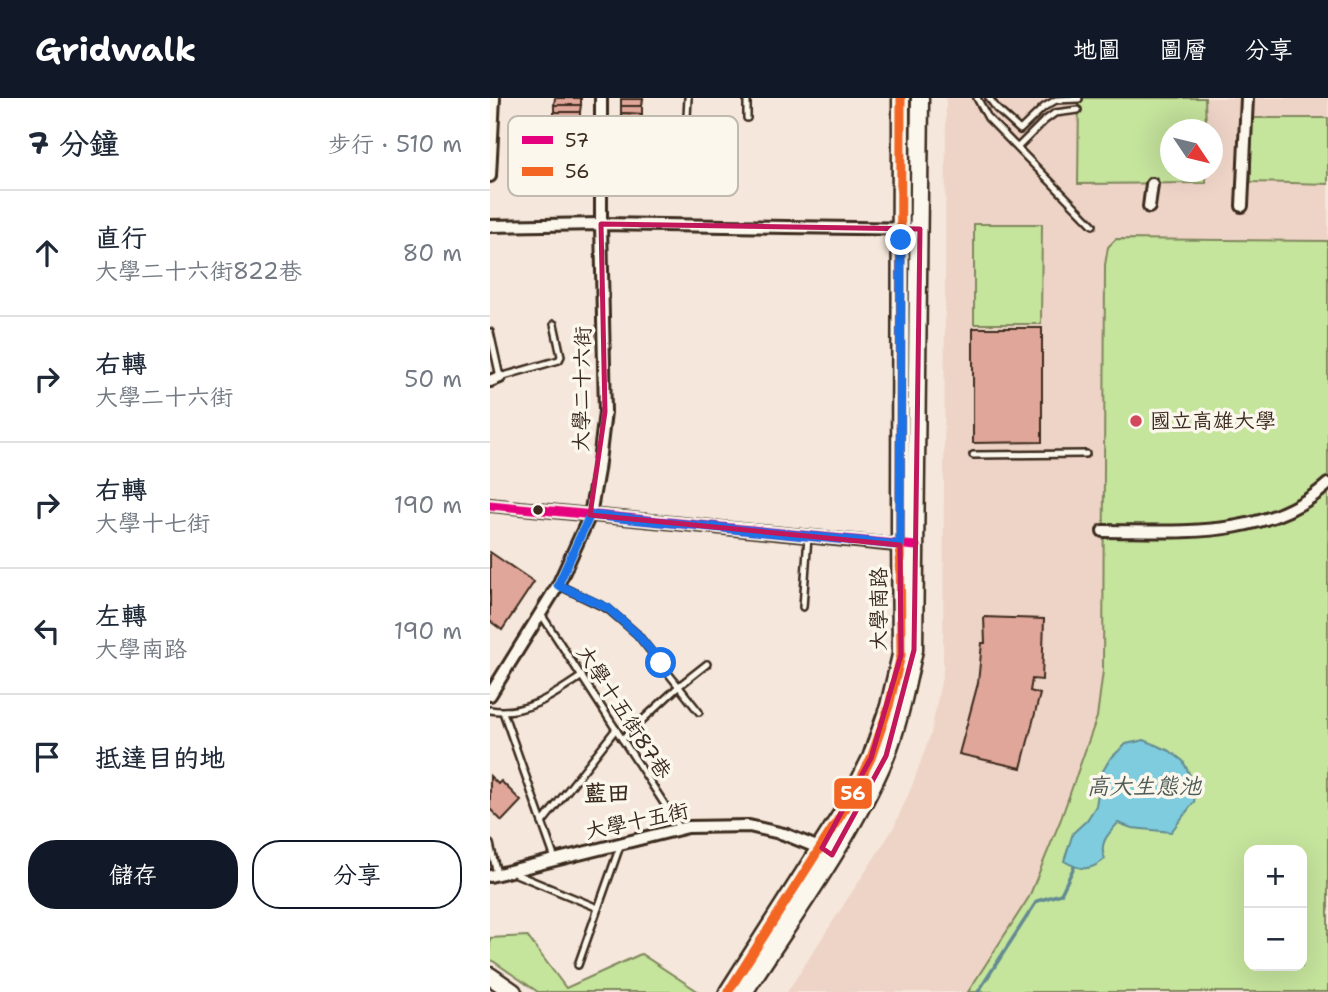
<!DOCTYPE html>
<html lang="zh-TW">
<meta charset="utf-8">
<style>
:root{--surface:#fff;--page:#f2f2f3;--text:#1f2937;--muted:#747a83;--line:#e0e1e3;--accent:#111827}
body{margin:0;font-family:"Shantell Sans","LXGW WenKai TC",sans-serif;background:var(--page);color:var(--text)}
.controls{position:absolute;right:21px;bottom:21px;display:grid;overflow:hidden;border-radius:14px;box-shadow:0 7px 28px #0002}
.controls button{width:63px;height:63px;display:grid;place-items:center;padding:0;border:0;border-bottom:2px solid var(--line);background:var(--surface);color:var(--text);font:35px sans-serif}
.compass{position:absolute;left:670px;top:21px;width:63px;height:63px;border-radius:50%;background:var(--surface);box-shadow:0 7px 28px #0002;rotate:125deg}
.stop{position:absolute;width:21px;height:21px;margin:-16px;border:5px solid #1a73e8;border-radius:50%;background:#fff}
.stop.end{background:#1a73e8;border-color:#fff;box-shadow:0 2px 7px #0008}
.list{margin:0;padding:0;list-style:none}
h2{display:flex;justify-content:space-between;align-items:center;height:91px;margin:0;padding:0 28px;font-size:30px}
h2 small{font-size:23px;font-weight:400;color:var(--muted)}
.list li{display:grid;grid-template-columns:46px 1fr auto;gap:21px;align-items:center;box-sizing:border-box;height:126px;padding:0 28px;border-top:2px solid var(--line)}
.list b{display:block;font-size:26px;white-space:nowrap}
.list p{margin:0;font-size:23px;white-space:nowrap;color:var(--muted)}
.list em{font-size:23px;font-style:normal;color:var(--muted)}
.actions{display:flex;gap:14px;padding:21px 28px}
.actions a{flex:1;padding:16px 0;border:2px solid var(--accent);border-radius:28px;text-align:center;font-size:24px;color:var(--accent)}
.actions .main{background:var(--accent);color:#fff}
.icon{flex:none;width:38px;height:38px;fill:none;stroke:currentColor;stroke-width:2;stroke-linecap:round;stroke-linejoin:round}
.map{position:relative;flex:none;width:838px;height:894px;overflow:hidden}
header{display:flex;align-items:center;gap:42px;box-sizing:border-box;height:98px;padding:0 35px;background:var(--accent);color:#fff}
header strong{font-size:33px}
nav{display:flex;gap:38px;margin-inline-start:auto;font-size:24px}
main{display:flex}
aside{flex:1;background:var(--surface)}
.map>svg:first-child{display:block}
.built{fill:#eed4c7;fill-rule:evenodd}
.green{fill:#c5e49c;stroke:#80875d;stroke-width:2;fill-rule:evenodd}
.water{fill:#7eccdd;stroke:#638b91;stroke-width:2}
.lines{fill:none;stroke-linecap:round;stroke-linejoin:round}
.stream{stroke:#638b91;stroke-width:3.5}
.building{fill:#dfa699;stroke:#3b2a1e;stroke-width:2}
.lane-casing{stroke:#3b2a1e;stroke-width:10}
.street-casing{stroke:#3b2a1e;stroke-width:16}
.secondary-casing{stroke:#3b2a1e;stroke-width:21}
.lane{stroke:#fbf7ec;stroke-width:5}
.street{stroke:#fbf7ec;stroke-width:10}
.secondary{stroke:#fbf7ec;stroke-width:16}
.bus-1-casing{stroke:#fbf7ec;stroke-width:14}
.bus-2-casing{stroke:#fbf7ec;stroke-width:14}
.bus-1{stroke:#e5007d;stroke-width:9}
.bus-2{stroke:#f26522;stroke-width:9}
.route{stroke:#1a73e8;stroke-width:9}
.marked{fill:none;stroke:#c2185b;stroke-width:5;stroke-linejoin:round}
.poi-dot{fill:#d1495b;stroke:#fbf7ec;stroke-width:2.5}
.bus-dot{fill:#3b2a1e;stroke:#fbf7ec;stroke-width:2.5}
.labels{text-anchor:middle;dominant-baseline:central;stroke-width:7;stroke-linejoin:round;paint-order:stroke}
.street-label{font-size:21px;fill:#3b2a1e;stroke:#fbf7ec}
.poi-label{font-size:21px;fill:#3b2a1e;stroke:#fbf7ec;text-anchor:start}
.water-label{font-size:23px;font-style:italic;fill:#4f5b57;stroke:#fbf7ec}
.neighbourhood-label{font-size:23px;font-weight:bold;fill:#3b2a1e;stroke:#fbf7ec}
.key{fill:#fbf7ec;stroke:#c1baae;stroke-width:2}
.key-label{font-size:19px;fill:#3b2a1e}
.line-badge{stroke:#fbf7ec;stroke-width:2.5}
.badge-label{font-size:19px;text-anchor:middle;font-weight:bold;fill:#fff}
</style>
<header>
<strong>Gridwalk</strong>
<nav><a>地圖</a><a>圖層</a><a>分享</a></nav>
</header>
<main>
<aside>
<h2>7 分鐘<small>步行 · 510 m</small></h2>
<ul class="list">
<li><svg class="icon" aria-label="ahead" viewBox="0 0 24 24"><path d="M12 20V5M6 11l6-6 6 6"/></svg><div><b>直行</b><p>大學二十六街822巷</p></div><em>80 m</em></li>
<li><svg class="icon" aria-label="right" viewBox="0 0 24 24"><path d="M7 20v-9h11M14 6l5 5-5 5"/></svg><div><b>右轉</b><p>大學二十六街</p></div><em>50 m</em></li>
<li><svg class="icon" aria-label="right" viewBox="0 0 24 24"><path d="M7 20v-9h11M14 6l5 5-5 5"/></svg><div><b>右轉</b><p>大學十七街</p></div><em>190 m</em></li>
<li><svg class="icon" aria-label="left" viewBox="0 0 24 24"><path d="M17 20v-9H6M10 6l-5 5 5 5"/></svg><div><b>左轉</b><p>大學南路</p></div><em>190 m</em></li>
<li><svg class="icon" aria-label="arrive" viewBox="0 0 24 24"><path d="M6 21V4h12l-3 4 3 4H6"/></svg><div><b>抵達目的地</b></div></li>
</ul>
<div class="actions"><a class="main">儲存</a><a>分享</a></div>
</aside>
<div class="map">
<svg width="838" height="894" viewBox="0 0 838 894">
<rect width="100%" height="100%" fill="#f5e7db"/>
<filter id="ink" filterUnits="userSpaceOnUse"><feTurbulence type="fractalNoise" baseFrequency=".0143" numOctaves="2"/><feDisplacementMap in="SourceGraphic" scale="14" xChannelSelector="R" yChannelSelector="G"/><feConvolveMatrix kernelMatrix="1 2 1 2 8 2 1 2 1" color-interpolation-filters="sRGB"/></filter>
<g filter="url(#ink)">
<path class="built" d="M456 0H838V894H297L403 731 422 688 441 635 453 573ZM680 32H722V74H680ZM759 752H812V868H759Z"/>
<g class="green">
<path d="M589 0H715L716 31 680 32V74H716V85L588 86Z"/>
<path d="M761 20H838V86L761 84Z"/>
<path d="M484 126H552L551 226H484Z"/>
<path d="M626 141 838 143V894H478L539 799 571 721 607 619 613 573 615 167 618 149ZM759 752H812V868H759Z"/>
<path d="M37 838 76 890 151 856 209 894H48L0 861V840Z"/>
</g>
<path class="water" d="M654 642 680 653 693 663 706 690 704 704 681 734 642 730 628 725C618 736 608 746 615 761 600 773 591 773 574 763L583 735 597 722 606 708 611 676 620 661 636 646Z"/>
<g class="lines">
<path class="stream" d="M488 894 547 803 571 796 584 769"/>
</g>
<g class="building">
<path d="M65 0H91V7H64Z"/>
<path d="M131 1H153L152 8H131Z"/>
<path d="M64 7H91L90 14H64Z"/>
<path d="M131 8H152V16L131 15Z"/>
<rect x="64" y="14" width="26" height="8"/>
<path d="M131 15 152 16V23L131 22Z"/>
<path d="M483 230H552V344L483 345Z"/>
<path d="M0 454 44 484 12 532 0 523Z"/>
<path d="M494 519 554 521 552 582 542 581 540 593 550 596 531 670 469 656 488 585 492 545H495Z"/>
<path d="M0 678 8 686 11 683 31 703 12 723 0 711Z"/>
</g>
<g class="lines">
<g class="lane-casing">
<g id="lane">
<path d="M487 0 498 20 603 127"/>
<path d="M499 0 507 11 530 32 554 9 566 2 589 1"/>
<path d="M197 19 198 0"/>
<path d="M257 20V0"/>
<path d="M528 49 554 23 565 15 588 12"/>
<path d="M0 234 10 279 69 262 71 258 64 226"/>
<path d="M483 357 596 356"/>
<path d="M68 487 118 511 147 536 209 614"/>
<path d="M313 509 318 438"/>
<path d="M51 516 190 730"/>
<path d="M0 612C35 618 64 597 92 578"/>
<path d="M13 614 65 761"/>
<path d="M132 641 189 588 217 566"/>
<path d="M52 725 126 631"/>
<path d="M0 746 7 776"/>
<path d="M21 774 108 810"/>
<path d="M88 867 130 748"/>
</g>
</g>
<g class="street-casing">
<g id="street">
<path d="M0 78 4 0"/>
<path d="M752 108 757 0"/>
<path d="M659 109 662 86"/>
<path d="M0 128 111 126 430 131"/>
<path d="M0 283 10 279"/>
<path d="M0 407 416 448"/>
<path d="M613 433C691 433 776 442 838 386"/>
<path d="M0 597 68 487 100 417 108 372 115 314 111 126V0"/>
<path d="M0 778 198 729 259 728 294 736 334 752"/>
</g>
</g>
<g class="secondary-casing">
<g id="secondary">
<path d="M0 878 23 894"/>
<path d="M238 894 358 706 381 660 399 608 411 557 410 431 411 0"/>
<path d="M254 894C303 818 359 743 395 660 409 626 416 588 424 552L430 0"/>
</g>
</g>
<use href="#lane" class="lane"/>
<use href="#street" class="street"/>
<use href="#secondary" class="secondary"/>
<g class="bus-1-casing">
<path id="bus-1" d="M0 407 426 448"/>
</g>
<g class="bus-2-casing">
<path id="bus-2" d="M238 894 358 706 381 660 399 608 411 557 410 431 411 0"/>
</g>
<use href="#bus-1" class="bus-1"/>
<use href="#bus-2" class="bus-2"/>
</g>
</g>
<g class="lines" filter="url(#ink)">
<path class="route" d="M171 565 147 536 118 510 68 487 100 417 410 447 411 142"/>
</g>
<path class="marked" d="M111 126 430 131 424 552 396 658 342 757 332 750 381 660 411 557 410 447 100 417 115 314Z"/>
<circle class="poi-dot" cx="646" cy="323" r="7"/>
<circle class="bus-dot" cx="48" cy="412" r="6"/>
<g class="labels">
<g class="street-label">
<text transform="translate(92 291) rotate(-89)">大學二十六街</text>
<text transform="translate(389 511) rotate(-90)">大學南路</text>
<text transform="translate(134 614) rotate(57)">大學十五街87巷</text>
<text transform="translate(147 723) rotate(-12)">大學十五街</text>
</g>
<g class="poi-label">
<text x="660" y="323">國立高雄大學</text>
</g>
<g class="water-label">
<text x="654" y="688">高大生態池</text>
</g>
<g class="neighbourhood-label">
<text x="117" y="695">藍田</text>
</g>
</g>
<rect x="18" y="18" width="230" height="80" rx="10" class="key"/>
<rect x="32" y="38" width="31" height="8" fill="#e5007d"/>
<rect x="32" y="69" width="31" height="9" fill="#f26522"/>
<g class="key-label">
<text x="75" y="49">57</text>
<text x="75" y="80">56</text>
</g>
<rect class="line-badge" x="343" y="679" width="40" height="33" rx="7" fill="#f26522"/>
<g class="badge-label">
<text x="363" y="702">56</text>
</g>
</svg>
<div class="controls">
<button>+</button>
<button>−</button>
</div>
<svg class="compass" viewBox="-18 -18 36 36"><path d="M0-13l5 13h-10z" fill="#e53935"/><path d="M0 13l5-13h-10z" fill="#747a83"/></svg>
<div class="stop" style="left:171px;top:565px"></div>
<div class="stop end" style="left:411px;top:142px"></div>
</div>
</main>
